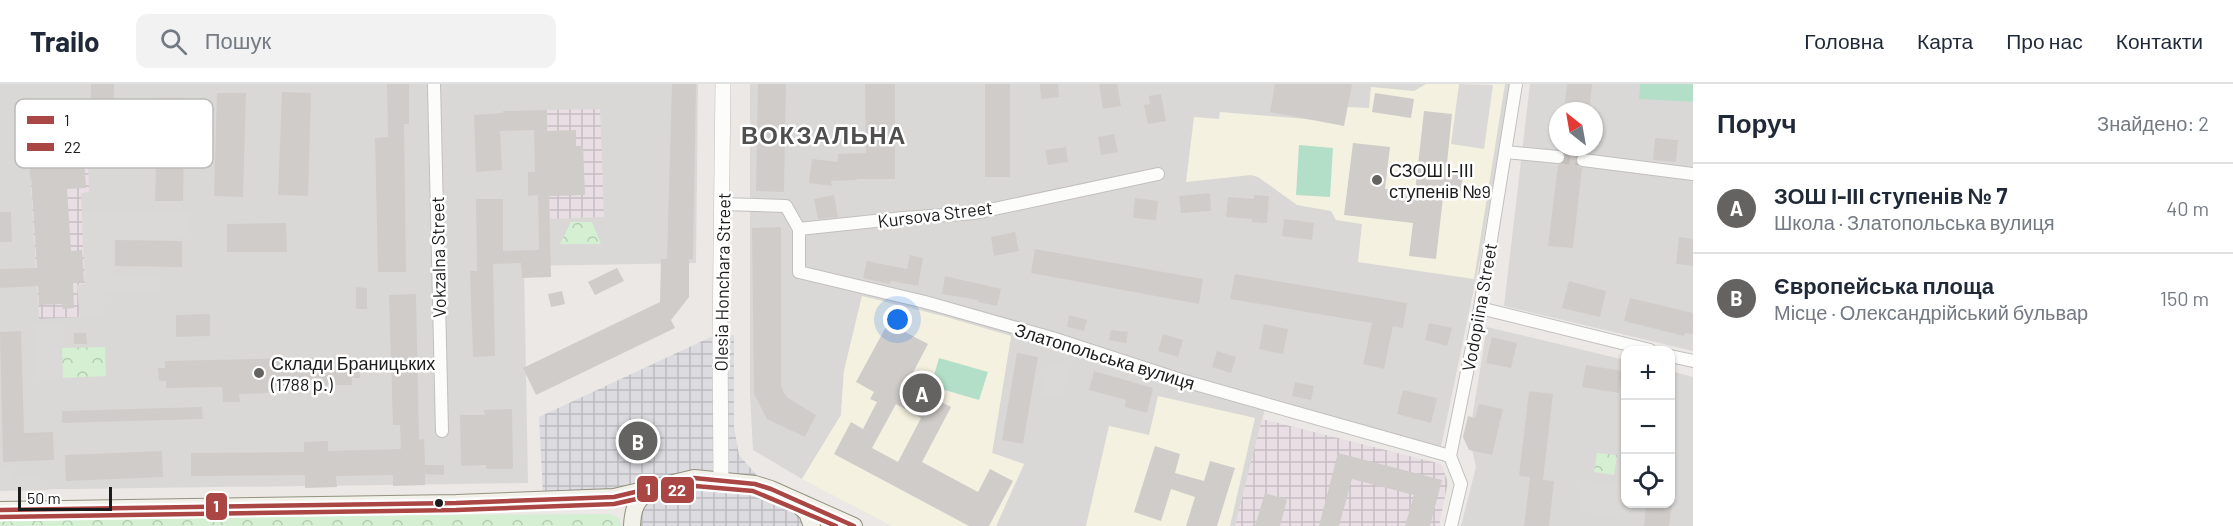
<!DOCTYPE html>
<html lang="uk">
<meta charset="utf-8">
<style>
:root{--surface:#fff;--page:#f2f2f3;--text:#1f2937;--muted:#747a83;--line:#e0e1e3;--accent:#646362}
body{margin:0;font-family:Barlow,sans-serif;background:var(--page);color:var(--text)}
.controls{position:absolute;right:18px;bottom:18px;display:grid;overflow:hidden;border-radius:12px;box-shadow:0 2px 4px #0004}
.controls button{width:54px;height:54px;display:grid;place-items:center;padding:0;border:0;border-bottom:2px solid var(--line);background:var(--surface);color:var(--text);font:30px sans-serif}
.compass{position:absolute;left:1549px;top:18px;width:54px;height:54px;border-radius:50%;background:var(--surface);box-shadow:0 2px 4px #0004;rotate:329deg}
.scale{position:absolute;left:18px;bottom:15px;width:94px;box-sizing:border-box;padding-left:6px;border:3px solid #1c1c1c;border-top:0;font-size:16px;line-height:21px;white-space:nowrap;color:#1c1c1c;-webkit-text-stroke:4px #fff;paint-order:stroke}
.you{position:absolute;left:898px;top:236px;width:21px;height:21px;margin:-15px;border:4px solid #fff;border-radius:50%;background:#1a73e8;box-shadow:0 0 0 9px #1a73e833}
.badge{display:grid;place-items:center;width:39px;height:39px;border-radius:50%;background:var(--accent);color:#fff;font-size:20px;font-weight:700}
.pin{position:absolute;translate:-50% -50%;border:3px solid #fff;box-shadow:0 2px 6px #0006}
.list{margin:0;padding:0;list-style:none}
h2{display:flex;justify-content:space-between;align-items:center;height:78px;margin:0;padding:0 24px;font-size:26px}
h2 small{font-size:20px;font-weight:400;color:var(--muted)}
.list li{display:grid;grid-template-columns:39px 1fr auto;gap:18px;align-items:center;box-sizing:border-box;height:90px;padding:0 24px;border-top:2px solid var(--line)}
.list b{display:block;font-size:22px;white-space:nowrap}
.list p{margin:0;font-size:20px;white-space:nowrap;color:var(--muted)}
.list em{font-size:20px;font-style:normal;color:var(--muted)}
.icon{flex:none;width:33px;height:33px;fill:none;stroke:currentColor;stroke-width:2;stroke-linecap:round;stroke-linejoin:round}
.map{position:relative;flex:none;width:1693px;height:442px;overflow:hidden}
header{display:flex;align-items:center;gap:36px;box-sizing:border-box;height:84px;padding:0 30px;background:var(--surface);border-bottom:2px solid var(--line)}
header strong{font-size:28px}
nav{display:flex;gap:33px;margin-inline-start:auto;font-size:21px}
.search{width:420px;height:54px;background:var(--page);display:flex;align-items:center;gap:15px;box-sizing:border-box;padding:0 21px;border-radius:12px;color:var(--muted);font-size:22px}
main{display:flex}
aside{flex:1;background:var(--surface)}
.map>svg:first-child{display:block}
.residential{fill:#dad8d6;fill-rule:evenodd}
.industrial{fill:url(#industrial-grid)}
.education{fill:#f4f1e0}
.park{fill:url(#park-crowns)}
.pitch{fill:#b3dfc8}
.parking{fill:#dbd9d8}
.plaza{fill:url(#plaza-grid)}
.building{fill:#d0ccca;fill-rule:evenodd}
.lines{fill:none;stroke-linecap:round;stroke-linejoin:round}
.minor-tunnel{stroke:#c2bfbd;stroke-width:12;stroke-dasharray:12 6;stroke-linecap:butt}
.minor-casing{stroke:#c2c0bf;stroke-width:14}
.tertiary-casing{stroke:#c2c0bf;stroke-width:16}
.secondary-casing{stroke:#93927f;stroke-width:18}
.minor{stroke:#fcfcfb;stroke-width:12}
.tertiary{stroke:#fcfcfb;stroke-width:15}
.secondary{stroke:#f2f1ea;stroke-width:16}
.bus-1-casing{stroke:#fff;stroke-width:9}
.bus-2-casing{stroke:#fff;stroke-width:9}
.bus-1{stroke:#aa4643;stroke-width:4.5}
.bus-2{stroke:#aa4643;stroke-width:4.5}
.poi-dot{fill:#646362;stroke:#fff;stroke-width:2}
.bus-dot{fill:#1c1c1c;stroke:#fff;stroke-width:2}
.labels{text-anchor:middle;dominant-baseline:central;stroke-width:5;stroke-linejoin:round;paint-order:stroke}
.poi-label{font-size:18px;fill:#1c1c1c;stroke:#fff;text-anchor:start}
.street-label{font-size:18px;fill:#1c1c1c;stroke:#fff}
.district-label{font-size:24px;font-weight:bold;letter-spacing:1.5px;fill:#4f4f4f;stroke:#fff}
.key{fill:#fff;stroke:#bbb;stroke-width:1.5}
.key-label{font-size:16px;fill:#1c1c1c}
.line-badge{stroke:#fff;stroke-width:2}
.badge-label{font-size:16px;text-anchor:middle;font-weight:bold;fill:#fff}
</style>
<header>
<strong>Trailo</strong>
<div class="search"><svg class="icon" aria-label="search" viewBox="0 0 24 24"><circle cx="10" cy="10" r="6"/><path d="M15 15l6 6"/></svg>Пошук</div>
<nav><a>Головна</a><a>Карта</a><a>Про нас</a><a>Контакти</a></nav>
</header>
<main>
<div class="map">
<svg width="1693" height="442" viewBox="0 0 1693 442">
<defs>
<pattern id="industrial-grid" width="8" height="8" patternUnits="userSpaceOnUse" patternTransform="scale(1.5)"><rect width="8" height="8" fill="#e8dee4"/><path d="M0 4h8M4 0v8" fill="none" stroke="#c6bec3"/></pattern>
<pattern id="park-crowns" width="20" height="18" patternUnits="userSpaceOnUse" patternTransform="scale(1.5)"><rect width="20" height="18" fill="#d4efd2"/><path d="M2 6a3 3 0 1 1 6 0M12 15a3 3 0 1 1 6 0" fill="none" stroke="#b5ccb4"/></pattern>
<pattern id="plaza-grid" width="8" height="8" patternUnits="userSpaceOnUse" patternTransform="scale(1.5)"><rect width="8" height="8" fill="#dcdbdf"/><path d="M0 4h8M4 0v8" fill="none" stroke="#bcbbbf"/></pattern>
</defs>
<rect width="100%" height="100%" fill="#ebe8e5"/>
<g class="residential">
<path d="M0 0H698L696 179 524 182 528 399 0 406Z"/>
<path d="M750 0H1511L1479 180 1441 363 1268 313 1235 442H996L1024 380 992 369 1011 252 862 213 844 287 841 331 802 395 753 366 750 310Z"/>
<path d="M1530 0H1693V267L1504 222ZM1558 27H1594V63H1558Z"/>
<path d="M1487 243 1625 276 1626 420H1670L1671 287 1693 293V442H1461L1476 383 1469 353Z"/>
</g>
<g class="industrial">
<path d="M600 25 604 133 550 135 547 26Z"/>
<path d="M87 48 89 107 81 110 85 200 77 202 80 233 39 235 28 50Z"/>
<path d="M1262 335 1441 380 1448 398 1439 442H1235Z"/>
</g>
<g class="education">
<path d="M1426 0H1505L1474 195 1358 178 1362 140 1336 136 1331 127 1297 121 1258 93 1251 91 1186 98 1194 33 1219 35 1220 28 1343 38 1346 23 1369 24 1371 3 1414 7Z"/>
<path d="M862 212 943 232 1011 252 992 369 1024 380 996 442H892L802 395 841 331 844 287Z"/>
<path d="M1158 312 1255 334 1230 442H1086L1109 342 1149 351Z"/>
</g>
<g class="park">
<path d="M571 138H592L601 160H560Z"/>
<path d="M105 263 106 292 63 294 62 264Z"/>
<path d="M1597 369 1617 371 1614 391 1594 388Z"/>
<path d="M610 430 619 434 621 442H0V434Z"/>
</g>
<g class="pitch">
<path d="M1640 0H1693V18L1639 15Z"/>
<path d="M1299 61 1333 64 1330 113 1296 111Z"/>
<path d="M939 274 988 288 979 316 931 302Z"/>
</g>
<g class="parking">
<path d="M1459 0 1493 1 1484 65 1451 60Z"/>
<path d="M190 127V154L113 156 114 193H160V209L105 210 104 232 80 233 77 201 85 200 82 128Z"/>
<path d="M64 238 65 258 59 259 61 294 38 295 34 239Z"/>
<path d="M1049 279 1069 283 1062 314 1042 310Z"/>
<path d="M0 385H10V395L37 393 39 397 48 396V406L0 407Z"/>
<path d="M1583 396 1624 402 1620 433 1579 427Z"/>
</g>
<path class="plaza" d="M734 251V343L739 371 760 395 818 431 821 442H634L631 418 548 422 543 411 539 333 711 253Z"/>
<g class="building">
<rect x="91" y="0" width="23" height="19"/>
<path d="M387 0H409V40H404L406 188H378L375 54 388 53Z"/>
<path d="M672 0H696L693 175H689V213L671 236 675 244 536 311 523 284 660 218 661 175H667Z"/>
<path d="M758 0H786L784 108 756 107Z"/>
<path d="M865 0H895V95H857V96L831 97 832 102 809 99 812 75 838 78V70L866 69Z"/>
<rect x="985" y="0" width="25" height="93"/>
<path d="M1040 0H1058L1059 13 1041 15Z"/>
<path d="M1099 0H1117L1121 22 1103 25Z"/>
<path d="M1275 0H1352L1344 42 1270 28Z"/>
<path d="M1567 0H1592L1589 27H1564Z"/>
<path d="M282 8 311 9 308 112 278 111Z"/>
<path d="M217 9H246L243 113 214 112Z"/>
<path d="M1375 9 1414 15 1411 34 1372 28Z"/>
<path d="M1161 10 1166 37 1148 40 1144 21 1150 20 1149 12Z"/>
<path d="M158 14H185L183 117H155Z"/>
<path d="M547 26V47L576 46V62H583L585 111 549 112 551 193 522 194 521 179 493 180 495 272 473 273 470 187H477L476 115H503V167L539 166 538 111 528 112V88H535L534 46 500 47 502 86 476 88 474 31 503 29V27Z"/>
<path d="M1424 27 1452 30 1446 89 1463 91 1461 107 1444 105 1436 175 1409 172 1413 139 1344 131 1353 59 1390 63 1385 105 1415 108Z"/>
<path d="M60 50V57L83 55 86 104 67 105 71 167 82 166 84 198 73 199 74 224 63 225 62 220 39 221 38 202 0 204V185L37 184 29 62H41L40 51Z"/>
<path d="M1114 50 1118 68 1101 71 1098 53Z"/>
<path d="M1655 54 1678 56 1676 78 1653 76Z"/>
<path d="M1066 63 1068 78 1048 81 1045 66Z"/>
<path d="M1560 63H1585L1584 68 1577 71 1575 76 1578 82 1582 84 1573 164 1548 162 1558 81 1562 80 1566 74 1565 69Z"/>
<path d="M1210 109 1211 127 1181 129 1179 112Z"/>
<path d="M834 111 838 133 818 135 814 115Z"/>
<path d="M1254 111 1269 112 1267 139 1252 138V135L1226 133 1228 113 1254 115Z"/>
<path d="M1135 114 1158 117 1156 136 1133 134Z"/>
<path d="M0 128H11L12 158H0Z"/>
<path d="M1284 135 1314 139 1312 156 1282 152Z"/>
<path d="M286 139 287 168H227V140Z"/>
<path d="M781 143V300L783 308 788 314 816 331 805 353 767 335 754 310 752 144Z"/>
<path d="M1015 148 1019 167 994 172 991 153Z"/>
<path d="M1679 153 1693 155V182L1676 180Z"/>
<path d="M115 156 182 157V183L115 182Z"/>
<path d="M1035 165 1203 195 1199 220 1031 189Z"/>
<path d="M910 171 923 174 918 202 891 197 890 200 863 194 867 177 907 185Z"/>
<path d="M617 184 624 197 595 211 588 198Z"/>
<path d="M1235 190 1407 219 1403 244 1393 242 1384 285 1363 280 1372 239 1230 215Z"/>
<path d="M945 192 1001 205 997 222 978 218 979 216 942 210Z"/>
<path d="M1569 197 1606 207 1600 233 1562 224Z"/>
<path d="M356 203 367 204V225H356Z"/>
<path d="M562 207 565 220 551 223 548 210Z"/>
<path d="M416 210 419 356 424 355 425 381H444V391L425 390V401L393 402V391L336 392 337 403 305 404V391L191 392V369L304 368V358L328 357V367L401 365 400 341H393L389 211Z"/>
<path d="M1630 214 1693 229V250L1685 249 1684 252 1624 237Z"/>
<path d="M210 230V252L176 253V231Z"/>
<path d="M1069 231 1087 236 1084 247 1067 243Z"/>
<path d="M888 239 928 260 907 300 951 323 922 378 978 408 990 385 1013 397 989 442H969L834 370 851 338 863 345 877 318 870 315 874 308 856 298ZM896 320 921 334 898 378 872 364Z"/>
<path d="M1429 239 1452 244 1447 262 1425 256Z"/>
<path d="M1264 240 1288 245 1283 270 1259 265Z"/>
<path d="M1111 246 1128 248 1126 259 1109 256Z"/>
<path d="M21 247 24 349 53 348 54 376 3 378 0 248Z"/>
<path d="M74 249H86L87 260H74Z"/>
<path d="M1163 250 1183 256 1178 273 1158 267Z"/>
<path d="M1492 253 1517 259 1511 284 1486 279Z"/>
<path d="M1217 267 1236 273 1231 289 1212 283Z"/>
<path d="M1017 269 1038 273 1023 360 1002 356Z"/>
<path d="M351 273V281H359L360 294H352V301L268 302V309L239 310 240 318H223L222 303 166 304V297H159L158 284H165V277Z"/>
<path d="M1586 281 1622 287 1619 309 1582 303Z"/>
<path d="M1094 287 1153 304 1147 329 1125 323 1126 316 1089 306Z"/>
<path d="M1295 298 1314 302 1311 316 1292 312Z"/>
<path d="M1403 306 1437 314 1431 339 1397 330Z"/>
<path d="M1529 307 1553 310 1543 396 1554 397 1549 442H1524L1530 393 1519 392Z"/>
<path d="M1479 320 1503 325 1492 371 1469 366 1463 353 1468 332 1475 334Z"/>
<path d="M202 323 203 335 62 339V327Z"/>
<path d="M512 325 513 385H486V381L461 382 460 331H485L484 326Z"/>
<path d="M1155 362 1180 370 1175 389 1204 397 1210 377 1235 384 1217 442H1186L1195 413 1171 405 1161 437 1134 428Z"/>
<path d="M162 367 163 393 66 397 65 371Z"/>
<path d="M1338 369 1442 396 1430 442H1405L1414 411 1352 395 1339 442H1319Z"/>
<path d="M1265 409 1287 416 1280 442H1255Z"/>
<path d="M1646 420H1672L1669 442H1644Z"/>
</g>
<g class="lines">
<path class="minor-tunnel" d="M1558 73 1583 76"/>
<g class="minor-casing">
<g id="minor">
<path d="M434 0 442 347"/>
<path d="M1506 68 1558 73"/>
<path d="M1583 76 1693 90"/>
<path d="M722 120 786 122 799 145 903 134 975 129 1158 90"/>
<path d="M799 145V188L925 218 1052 254 1181 296 1450 372"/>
<path d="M1480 224 1650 266"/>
<path d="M1670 272 1693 277"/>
<path d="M1451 442 1461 400 1450 372 1480 224 1516 0"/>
</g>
</g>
<g class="tertiary-casing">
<path id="tertiary" d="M721 397 720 255 723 0"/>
</g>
<g class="secondary-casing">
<g id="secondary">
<path d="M796 419 807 429 812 442"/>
<path d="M0 426 456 419 614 413 694 394 755 400 771 405 854 442"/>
<path d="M632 442C633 423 636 418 650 405"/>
</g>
</g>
<use href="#minor" class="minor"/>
<use href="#tertiary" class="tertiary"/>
<use href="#secondary" class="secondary"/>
<g class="bus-1-casing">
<path id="bus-1" d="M0 426 456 419 614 413 694 394 755 400 771 405 854 442"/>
</g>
<g class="bus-2-casing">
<path id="bus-2" d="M0 433 456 426 614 420 695 402 753 407 836 442"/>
</g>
<use href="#bus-1" class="bus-1"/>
<use href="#bus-2" class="bus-2"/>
</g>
<g class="poi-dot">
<circle cx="1377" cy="96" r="6"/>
<circle cx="259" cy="289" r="6"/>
</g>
<circle class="bus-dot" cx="439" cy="419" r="5"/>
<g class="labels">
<g class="poi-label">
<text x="1389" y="86">СЗОШ І-ІІІ<tspan x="1389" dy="21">ступенів №9</tspan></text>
<text x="271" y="279">Склади Браницьких<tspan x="271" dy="21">(1788 р.)</tspan></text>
</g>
<g class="street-label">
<text transform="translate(935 130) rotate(-7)">Kursova Street</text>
<text transform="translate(438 173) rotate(-91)">Vokzalna Street</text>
<text transform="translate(722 198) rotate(-89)">Olesia Honchara Street</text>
<text transform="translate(1479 223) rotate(-80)">Vodopiina Street</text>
<text transform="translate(1105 272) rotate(17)">Златопольська вулиця</text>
</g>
<g class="district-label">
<text x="824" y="50">ВОКЗАЛЬНА</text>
</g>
</g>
<rect x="15" y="15" width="198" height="69" rx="9" class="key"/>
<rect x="27" y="32" width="27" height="8" fill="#aa4643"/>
<rect x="27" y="59" width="27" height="8" fill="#aa4643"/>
<g class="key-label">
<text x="64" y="42">1</text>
<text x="64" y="69">22</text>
</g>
<g class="line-badge">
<rect x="636" y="391" width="23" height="28" rx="6" fill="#aa4643"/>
<rect x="660" y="392" width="35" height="28" rx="6" fill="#aa4643"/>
<rect x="205" y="408" width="23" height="29" rx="6" fill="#aa4643"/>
</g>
<g class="badge-label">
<text x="648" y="411">1</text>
<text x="677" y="412">22</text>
<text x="216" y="428">1</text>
</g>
</svg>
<div class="controls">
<button>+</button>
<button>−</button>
<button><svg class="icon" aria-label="locate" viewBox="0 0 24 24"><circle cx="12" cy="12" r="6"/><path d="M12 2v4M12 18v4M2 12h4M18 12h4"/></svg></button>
</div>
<svg class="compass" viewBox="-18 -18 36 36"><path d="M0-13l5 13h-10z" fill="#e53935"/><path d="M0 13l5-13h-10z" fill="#747a83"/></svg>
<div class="scale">50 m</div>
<div class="you"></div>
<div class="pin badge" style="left:922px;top:309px">A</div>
<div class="pin badge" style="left:638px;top:357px">B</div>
</div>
<aside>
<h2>Поруч<small>Знайдено: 2</small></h2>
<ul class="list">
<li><span class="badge">A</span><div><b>ЗОШ І-ІІІ ступенів № 7</b><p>Школа · Златопольська вулиця</p></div><em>40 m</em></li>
<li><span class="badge">B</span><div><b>Європейська площа</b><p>Місце · Олександрійський бульвар</p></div><em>150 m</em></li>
</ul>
</aside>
</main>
